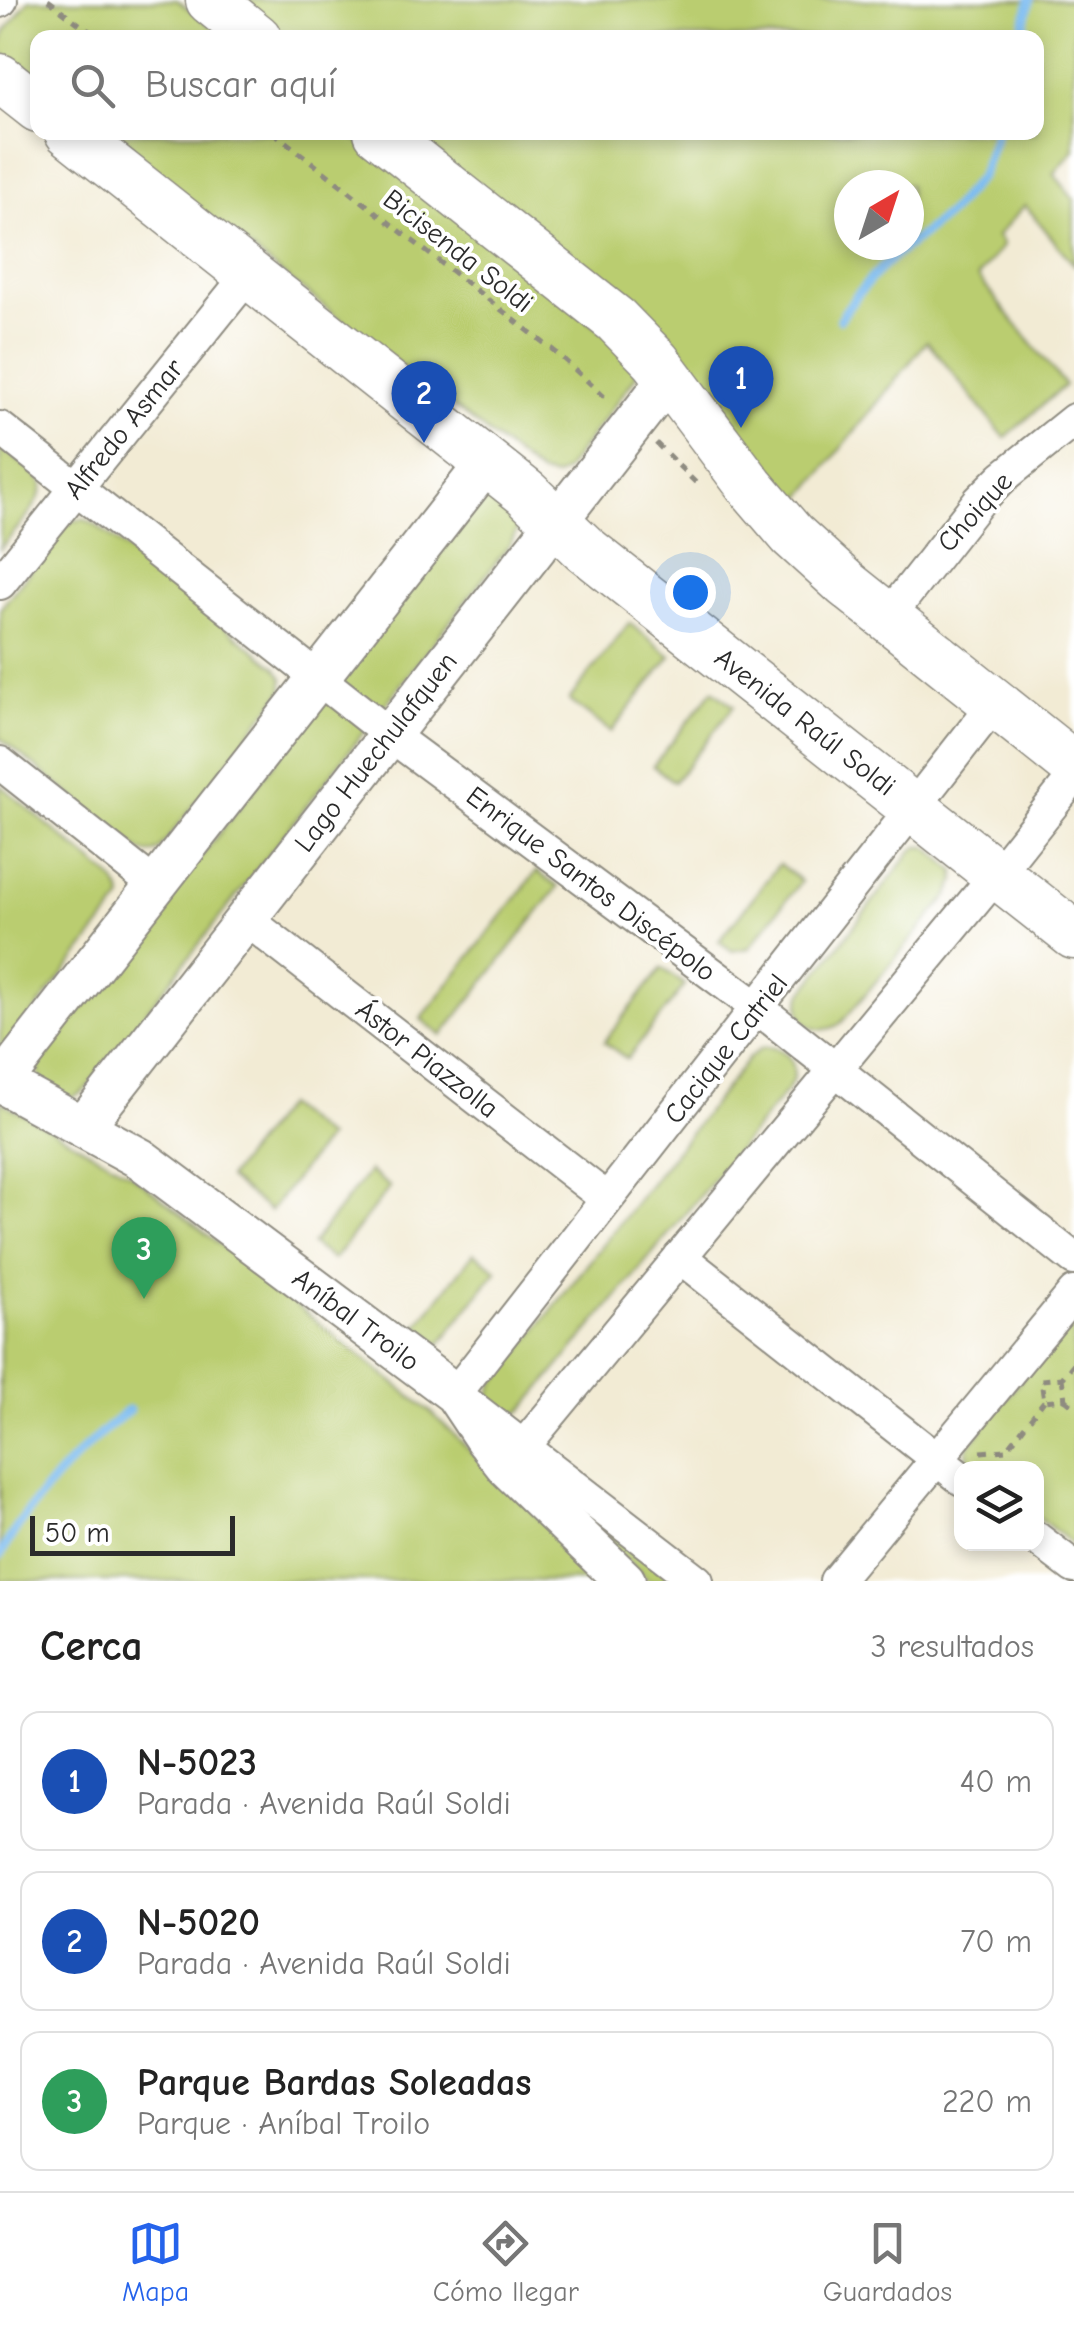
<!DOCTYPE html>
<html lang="es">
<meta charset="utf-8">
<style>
:root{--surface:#fff;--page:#f6f6f6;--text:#222;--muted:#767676;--line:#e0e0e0;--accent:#2563eb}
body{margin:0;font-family:"Comic Neue",sans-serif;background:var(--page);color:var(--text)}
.controls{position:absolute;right:30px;bottom:30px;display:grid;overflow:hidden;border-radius:20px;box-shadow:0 5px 15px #0003}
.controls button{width:90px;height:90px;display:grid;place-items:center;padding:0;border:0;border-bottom:2px solid var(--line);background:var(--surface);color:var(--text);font:50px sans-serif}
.compass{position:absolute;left:834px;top:170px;width:90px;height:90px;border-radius:50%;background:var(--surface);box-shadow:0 5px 15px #0003;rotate:39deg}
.scale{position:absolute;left:30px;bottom:25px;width:205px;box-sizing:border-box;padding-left:10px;border:5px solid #2b2b2b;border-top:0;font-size:28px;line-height:35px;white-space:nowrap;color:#2b2b2b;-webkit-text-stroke:8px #fff;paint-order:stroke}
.you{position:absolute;left:690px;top:592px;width:35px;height:35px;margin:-25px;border:8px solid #fff;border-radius:50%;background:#1a73e8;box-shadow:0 0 0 15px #1a73e833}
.badge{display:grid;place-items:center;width:65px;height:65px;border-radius:50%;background:var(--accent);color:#fff;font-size:32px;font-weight:700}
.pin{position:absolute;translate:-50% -82px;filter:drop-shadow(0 2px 5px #0008)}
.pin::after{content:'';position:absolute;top:52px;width:35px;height:30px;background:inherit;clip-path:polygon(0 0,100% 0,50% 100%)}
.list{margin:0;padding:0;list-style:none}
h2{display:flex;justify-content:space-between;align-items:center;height:130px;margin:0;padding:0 40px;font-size:42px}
h2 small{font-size:32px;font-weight:400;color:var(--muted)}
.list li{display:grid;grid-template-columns:65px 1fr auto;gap:30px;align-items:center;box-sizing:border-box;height:140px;margin:0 20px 20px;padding:0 20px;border:2px solid var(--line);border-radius:20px}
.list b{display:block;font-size:38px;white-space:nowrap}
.list p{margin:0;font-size:32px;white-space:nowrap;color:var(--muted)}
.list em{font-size:32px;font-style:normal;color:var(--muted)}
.icon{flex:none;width:55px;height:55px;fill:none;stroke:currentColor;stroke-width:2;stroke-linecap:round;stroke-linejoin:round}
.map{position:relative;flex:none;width:1074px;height:1581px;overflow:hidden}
.search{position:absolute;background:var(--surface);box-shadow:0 5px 15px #0003;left:30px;right:30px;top:30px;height:110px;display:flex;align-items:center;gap:25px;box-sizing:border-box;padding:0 35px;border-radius:20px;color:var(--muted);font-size:38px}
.sheet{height:610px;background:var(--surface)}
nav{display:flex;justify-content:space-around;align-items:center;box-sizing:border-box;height:140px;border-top:2px solid var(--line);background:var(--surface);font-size:28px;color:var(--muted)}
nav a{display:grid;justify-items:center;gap:5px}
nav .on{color:var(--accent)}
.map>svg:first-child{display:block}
.green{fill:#bacd70;stroke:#727c4e;stroke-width:2.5;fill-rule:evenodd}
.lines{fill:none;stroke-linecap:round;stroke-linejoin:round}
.stream{stroke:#7cbcf1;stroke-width:9}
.minor-casing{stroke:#8e8b80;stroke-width:36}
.tertiary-casing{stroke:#8e8b80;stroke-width:44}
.secondary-casing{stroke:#8e8b80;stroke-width:51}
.path{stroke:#8e8b80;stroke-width:5;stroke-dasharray:8 8;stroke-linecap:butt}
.minor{stroke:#fff;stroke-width:32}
.tertiary{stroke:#fff;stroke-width:40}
.secondary{stroke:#fff;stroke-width:48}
.labels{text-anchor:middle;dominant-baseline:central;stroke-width:8;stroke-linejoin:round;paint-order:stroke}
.street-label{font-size:28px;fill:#2b2b2b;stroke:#fff}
</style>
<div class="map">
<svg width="1074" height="1581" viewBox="0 0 1074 1581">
<rect width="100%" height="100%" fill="#fff"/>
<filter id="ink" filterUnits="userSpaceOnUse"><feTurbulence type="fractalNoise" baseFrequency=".01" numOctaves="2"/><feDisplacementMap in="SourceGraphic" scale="20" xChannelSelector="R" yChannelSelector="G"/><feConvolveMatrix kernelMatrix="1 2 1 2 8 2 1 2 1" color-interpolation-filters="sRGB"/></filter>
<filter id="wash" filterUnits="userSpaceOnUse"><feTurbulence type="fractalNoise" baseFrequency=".0048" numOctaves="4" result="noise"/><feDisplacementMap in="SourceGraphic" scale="40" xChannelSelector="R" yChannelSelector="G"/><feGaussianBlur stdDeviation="2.25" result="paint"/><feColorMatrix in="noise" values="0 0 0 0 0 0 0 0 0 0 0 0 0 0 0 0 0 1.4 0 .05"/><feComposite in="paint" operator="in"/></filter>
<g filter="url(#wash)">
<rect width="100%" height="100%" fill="#f2ebd4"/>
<g class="green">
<path d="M29 0H177L225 37 38 38 37 82 4 55 0 48 6 30Z"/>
<path d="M241 0H1074V150L1054 174 1074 199V265L1025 205 997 236 1003 245 978 277 1065 385 1005 438 927 341 791 511 409 133 1036 132V38H289ZM849 185H909V245H849Z"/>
<path d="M101 133H348L630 352 637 374 634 379 565 471 556 477 540 474Z"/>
<path d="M0 447C10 455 38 473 42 483 47 498 10 536 0 549Z"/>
<path d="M488 498 496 499 515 515 518 528 511 543 87 1088C71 1105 60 1097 42 1087L38 1070 40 1062 480 500Z"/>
<path d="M84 519 96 525 276 667 283 678V691L159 850C151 855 146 854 138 849L0 738V609L67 524 72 521Z"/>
<path d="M629 623 671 656 611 732 569 700Z"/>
<path d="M713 690 734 706 674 782 653 766Z"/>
<path d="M0 785 113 879 121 892 122 899 0 1056Z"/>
<path d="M918 847H927L955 871V881L949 895 841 1023C816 1040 790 1021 803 992L911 852Z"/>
<path d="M779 864 801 881 749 948 732 951 719 941Z"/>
<path d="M537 871 558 887 442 1036 421 1019Z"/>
<path d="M662 968 685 985 627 1059 604 1042Z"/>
<path d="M769 1047C791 1050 801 1069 788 1089L524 1409 518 1413 506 1416 490 1404 489 1397 493 1385 749 1058 761 1048Z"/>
<path d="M0 1101 131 1174 432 1413 603 1581H0Z"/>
<path d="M285 1105 327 1138 270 1211 228 1178Z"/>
<path d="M369 1171 390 1187 333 1260 312 1244Z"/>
<path d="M474 1253 497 1270 440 1344 417 1326Z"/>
<path d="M1074 1312V1546L1037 1516 1036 1468H978C970 1462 966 1458 967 1448Z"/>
<path d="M517 1457 677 1581H649Z"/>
</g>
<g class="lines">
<g class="stream">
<path d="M1021 38 1030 0"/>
<path d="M909 245 950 212 981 175 996 132"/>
<path d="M840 319C859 290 880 265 909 245"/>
<path d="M0 1556C30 1498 79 1450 129 1410"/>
</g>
</g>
</g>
<g filter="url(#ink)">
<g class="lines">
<g class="minor-casing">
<g id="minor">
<path d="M0 1 1 0"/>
<path d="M0 428 389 734 758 1008 1074 1259"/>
<path d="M0 583 249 274"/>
<path d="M888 617 979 501 1003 477 1074 420"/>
<path d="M0 763 156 886"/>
<path d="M246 919 607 1199"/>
<path d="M680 1257 962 1479"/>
<path d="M524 1446 997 874 1074 777"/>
<path d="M1036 1538 1074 1567"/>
<path d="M697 1581 455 1394 995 703"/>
<path d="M836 1581 1074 1293"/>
</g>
</g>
<g class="tertiary-casing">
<g id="tertiary">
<path d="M0 1082 141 1159 455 1394 485 1439 507 1467 625 1581"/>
<path d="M1 1083 487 462"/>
<path d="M84 1126 669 378"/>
</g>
</g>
<g class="secondary-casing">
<g id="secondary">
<path d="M210 0 257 38"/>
<path d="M0 78 38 108"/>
<path d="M69 132 526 493 585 549 1074 935"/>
<path d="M378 132 616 320 656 361 750 486 792 535 846 584 1074 766"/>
</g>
</g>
<g class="path">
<path d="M48 0 86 29 105 38"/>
<path d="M273 132 558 354 610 402"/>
<path d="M656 443 701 488"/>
<path d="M1062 1378 1065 1399 1044 1401 1041 1380 1062 1378 1074 1363"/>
<path d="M1065 1399 1074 1406"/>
<path d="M981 1452 1006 1450 1044 1401"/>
</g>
<use href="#minor" class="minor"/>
<use href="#tertiary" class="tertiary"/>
<use href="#secondary" class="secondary"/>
</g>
</g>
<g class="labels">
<g class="street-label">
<text transform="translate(458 251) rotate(38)">Bicisenda Soldi</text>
<text transform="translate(124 429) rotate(-51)">Alfredo Asmar</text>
<text transform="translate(975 512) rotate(-48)">Choique</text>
<text transform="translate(805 722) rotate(38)">Avenida Raúl Soldi</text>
<text transform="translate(376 752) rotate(-52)">Lago Huechulafquen</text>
<text transform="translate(591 884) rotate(37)">Enrique Santos Discépolo</text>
<text transform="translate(726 1049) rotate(-52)">Cacique Catriel</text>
<text transform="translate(427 1059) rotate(38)">Ástor Piazzolla</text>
<text transform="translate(356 1320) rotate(37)">Aníbal Troilo</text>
</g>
</g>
</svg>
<div class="controls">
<button><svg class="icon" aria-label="layers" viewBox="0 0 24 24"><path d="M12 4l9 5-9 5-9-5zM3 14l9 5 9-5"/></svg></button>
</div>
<svg class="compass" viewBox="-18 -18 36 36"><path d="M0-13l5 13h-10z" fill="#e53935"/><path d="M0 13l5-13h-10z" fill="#767676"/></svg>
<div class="scale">50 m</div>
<div class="you"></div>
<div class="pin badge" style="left:741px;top:428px;background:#1a4fb4">1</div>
<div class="pin badge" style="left:424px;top:443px;background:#1a4fb4">2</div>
<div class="pin badge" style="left:144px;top:1299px;background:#2e9e5b">3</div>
<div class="search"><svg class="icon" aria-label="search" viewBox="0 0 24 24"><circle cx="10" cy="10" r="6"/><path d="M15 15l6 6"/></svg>Buscar aquí</div>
</div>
<section class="sheet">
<h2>Cerca<small>3 resultados</small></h2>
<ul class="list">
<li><span class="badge" style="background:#1a4fb4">1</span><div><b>N-5023</b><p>Parada · Avenida Raúl Soldi</p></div><em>40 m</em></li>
<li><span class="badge" style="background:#1a4fb4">2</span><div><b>N-5020</b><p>Parada · Avenida Raúl Soldi</p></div><em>70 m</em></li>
<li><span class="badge" style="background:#2e9e5b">3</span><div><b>Parque Bardas Soleadas</b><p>Parque · Aníbal Troilo</p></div><em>220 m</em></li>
</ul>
</section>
<nav>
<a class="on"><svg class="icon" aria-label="map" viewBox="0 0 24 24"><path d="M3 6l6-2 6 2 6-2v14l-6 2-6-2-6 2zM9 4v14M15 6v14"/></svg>Mapa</a>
<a><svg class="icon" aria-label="directions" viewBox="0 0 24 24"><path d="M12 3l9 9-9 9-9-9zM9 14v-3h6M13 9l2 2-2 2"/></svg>Cómo llegar</a>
<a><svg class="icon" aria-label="saved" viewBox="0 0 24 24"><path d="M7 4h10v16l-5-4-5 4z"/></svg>Guardados</a>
</nav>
